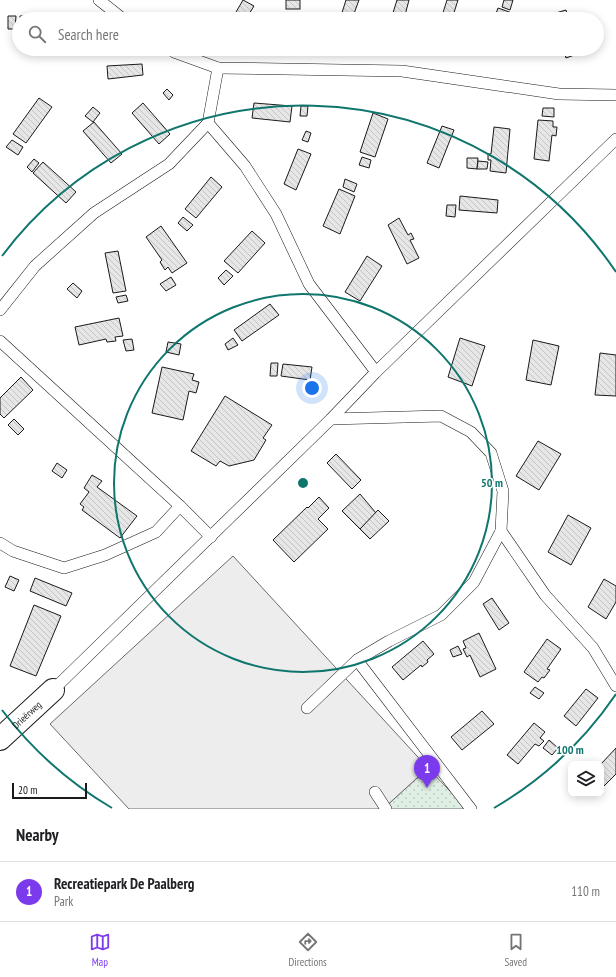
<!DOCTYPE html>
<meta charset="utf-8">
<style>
:root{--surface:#fff;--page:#f6f6f6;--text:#202124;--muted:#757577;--line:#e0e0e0;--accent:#7c3aed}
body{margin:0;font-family:"PT Sans Narrow",sans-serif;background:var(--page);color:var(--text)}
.controls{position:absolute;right:12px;bottom:12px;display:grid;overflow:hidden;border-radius:8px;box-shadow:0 2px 10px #0003}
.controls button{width:36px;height:36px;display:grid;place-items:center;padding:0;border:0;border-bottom:1px solid var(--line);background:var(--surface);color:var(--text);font:20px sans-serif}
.scale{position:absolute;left:12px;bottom:10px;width:75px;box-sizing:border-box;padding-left:4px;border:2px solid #1a1a1a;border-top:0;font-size:11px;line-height:14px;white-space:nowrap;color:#1a1a1a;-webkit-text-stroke:3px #fff;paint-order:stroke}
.you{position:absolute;left:312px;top:388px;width:14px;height:14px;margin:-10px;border:3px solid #fff;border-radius:50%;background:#1a73e8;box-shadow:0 0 0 6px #1a73e833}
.badge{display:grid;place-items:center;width:26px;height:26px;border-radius:50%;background:var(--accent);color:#fff;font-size:13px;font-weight:700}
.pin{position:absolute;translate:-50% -33px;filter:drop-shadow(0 1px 2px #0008)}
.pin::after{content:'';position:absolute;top:21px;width:14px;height:12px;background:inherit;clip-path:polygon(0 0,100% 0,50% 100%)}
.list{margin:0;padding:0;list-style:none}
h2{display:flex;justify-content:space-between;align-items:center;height:52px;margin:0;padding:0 16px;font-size:17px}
h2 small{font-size:13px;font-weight:400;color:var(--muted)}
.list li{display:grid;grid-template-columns:26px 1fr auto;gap:12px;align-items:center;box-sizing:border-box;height:60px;padding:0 16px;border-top:1px solid var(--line)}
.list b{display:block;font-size:15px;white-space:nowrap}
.list p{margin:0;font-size:13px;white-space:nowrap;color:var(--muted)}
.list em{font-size:13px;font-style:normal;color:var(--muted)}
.icon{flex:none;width:22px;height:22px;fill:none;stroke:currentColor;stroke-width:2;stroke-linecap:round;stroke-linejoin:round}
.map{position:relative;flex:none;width:616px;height:809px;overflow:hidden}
.search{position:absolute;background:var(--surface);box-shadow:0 2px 10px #0003;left:12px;right:12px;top:12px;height:44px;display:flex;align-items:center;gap:10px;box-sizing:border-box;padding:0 14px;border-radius:22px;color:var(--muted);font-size:15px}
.sheet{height:112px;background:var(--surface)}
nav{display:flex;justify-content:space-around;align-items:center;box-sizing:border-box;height:56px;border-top:1px solid var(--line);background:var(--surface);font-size:11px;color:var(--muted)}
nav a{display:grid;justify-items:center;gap:2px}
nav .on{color:var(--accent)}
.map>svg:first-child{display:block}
.park{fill:url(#park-dots);stroke:#6a6a6a}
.parking{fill:#ededed;stroke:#6a6a6a}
.building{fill:url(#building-back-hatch);stroke:#1a1a1a}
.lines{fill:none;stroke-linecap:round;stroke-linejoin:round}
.lane-casing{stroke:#1a1a1a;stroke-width:12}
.street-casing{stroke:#1a1a1a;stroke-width:24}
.lane{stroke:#fff;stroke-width:11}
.street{stroke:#fff;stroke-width:22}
.ring{fill:none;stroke:#0f766e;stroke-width:2}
.labels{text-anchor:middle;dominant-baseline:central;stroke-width:3;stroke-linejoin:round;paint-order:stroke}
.street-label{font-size:10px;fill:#1a1a1a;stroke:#fff}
.centre{fill:#0f766e;stroke:#fff;stroke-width:2}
.ring-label{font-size:12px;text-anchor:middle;font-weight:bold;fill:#0f766e;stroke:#fff;stroke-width:3;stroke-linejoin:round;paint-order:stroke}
</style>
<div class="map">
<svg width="616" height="809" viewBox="0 0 616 809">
<defs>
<pattern id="park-dots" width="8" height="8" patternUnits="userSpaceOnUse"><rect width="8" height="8" fill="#e0efe3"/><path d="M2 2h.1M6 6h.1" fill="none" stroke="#c0ccc2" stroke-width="1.8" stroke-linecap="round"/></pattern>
<pattern id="building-back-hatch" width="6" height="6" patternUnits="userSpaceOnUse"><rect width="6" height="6" fill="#e6e6e6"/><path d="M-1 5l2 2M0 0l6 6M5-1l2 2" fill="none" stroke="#c5c5c5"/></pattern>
</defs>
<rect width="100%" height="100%" fill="#fff"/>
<path class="park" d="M428 768 467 809H383Z"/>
<path class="parking" d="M233 556 428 768 383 809H129L50 724Z"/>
<g class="building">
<path d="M243 0 254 6 246 19H232Z"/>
<rect x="286" y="0" width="14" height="9"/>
<path d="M346 0H359L352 19H340Z"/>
<path d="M397 0H409L404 19 392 16Z"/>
<path d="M447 0H458L452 19H441Z"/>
<path d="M504 0H513L510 10 502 7Z"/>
<path d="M498 8 512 13 509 19H494Z"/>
<path d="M566 10 568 17 571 16 572 19H553L552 14Z"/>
<path d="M59 14 60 19H20V16Z"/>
<path d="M190 15 198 19H188Z"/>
<path d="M8 16H16L15 29H8Z"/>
<path d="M483 49H498L496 55 482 50Z"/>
<path d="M563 49H579L580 53 566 58Z"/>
<path d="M142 64 143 75 108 79 107 66Z"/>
<path d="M167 89 173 95 169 100 163 93Z"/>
<path d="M39 98 52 107 26 143 13 134Z"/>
<path d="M143 103 170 134 159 144 132 113Z"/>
<path d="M254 103 292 106 290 122 252 118Z"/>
<path d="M301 106H308L307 116H300Z"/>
<path d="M93 107 100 113 93 122 85 116Z"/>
<path d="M543 108H554V117L542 116Z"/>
<path d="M373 113 388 119 375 157 360 152Z"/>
<path d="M538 120 553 121V127H557L556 136 552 135 549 161 534 159Z"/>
<path d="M94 122 122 154 111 163 83 131Z"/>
<path d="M442 126 454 130 439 168 427 163Z"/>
<path d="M494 127 510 129 506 173 490 171 491 160H488V154H491Z"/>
<path d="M306 131 311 133 308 142 302 140Z"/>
<path d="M12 140 23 147 18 155 6 147Z"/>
<path d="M298 149 311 154 296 190 284 184Z"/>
<path d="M362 157 371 160 369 168 359 165Z"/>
<path d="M467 158H478L477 169 467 168Z"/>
<path d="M34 159 39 163 32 172 27 167Z"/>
<path d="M478 161 488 162 487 169H477Z"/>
<path d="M43 162 76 192 66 203 33 173Z"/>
<path d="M211 177 222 187 196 218 185 209Z"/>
<path d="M345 179 357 184 354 192 343 187Z"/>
<path d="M339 189 355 196 340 234 323 226Z"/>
<path d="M460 196 498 200 497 213 459 210Z"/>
<path d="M447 205H456L455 217 446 216Z"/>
<path d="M183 217 193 225 187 231 178 223Z"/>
<path d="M399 218 408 235 411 233 414 239 410 240 419 258 407 264 388 225Z"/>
<path d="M161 226 187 263 172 273 168 267 165 270 160 262 162 260 146 237Z"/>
<path d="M252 231 265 243 238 273 224 261Z"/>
<path d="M118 251 126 291 113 293 105 253Z"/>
<path d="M367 256 382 266 360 301 345 292Z"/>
<path d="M226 270 233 276 224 285 218 278Z"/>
<path d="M171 277 176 285 166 291 160 284Z"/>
<path d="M73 283 82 291 77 298 67 289Z"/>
<path d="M126 295 128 301 118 303 116 297Z"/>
<path d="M270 304 279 315 242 341 234 330Z"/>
<path d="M119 318 123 336 115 337 116 341 107 342 106 339 79 345 75 327Z"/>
<path d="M233 338 238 345 228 350 225 344Z"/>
<path d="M460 338 485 346 472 386 448 377Z"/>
<path d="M132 339 134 350 126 351 123 340Z"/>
<path d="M533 340 559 346 551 385 526 380Z"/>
<path d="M168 342 181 344 179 355 166 352Z"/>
<path d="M600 353 616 355V396L595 395Z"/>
<path d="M271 363H278L277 376H270Z"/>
<path d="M283 364 312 367 310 380 281 376Z"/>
<path d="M162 367 194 374 192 380 199 382 196 393 189 391 183 420 152 413Z"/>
<path d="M21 377 33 390 4 418 0 414V398Z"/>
<path d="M225 396 272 425 263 438 266 440 254 460 229 466 220 461 216 466 191 451Z"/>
<path d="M14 419 24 429 18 435 8 425Z"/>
<path d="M538 441 561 454 539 490 516 476Z"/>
<path d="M336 454 361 480 352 489 327 463Z"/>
<path d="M57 463 67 470 62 478 52 471Z"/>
<path d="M92 475 102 481 97 487 137 516 120 538 82 510 84 507 80 504 89 492 84 488Z"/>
<path d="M360 494 376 513 360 529 342 511Z"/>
<path d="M319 497 329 508 318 519 328 529 294 562 273 540 307 507 308 508Z"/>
<path d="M378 510 389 521 370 539 360 529Z"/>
<path d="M568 515 591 528 571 565 548 552Z"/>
<path d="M10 576 19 580 14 591 5 587Z"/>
<path d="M35 578 72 593 66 606 30 591Z"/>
<path d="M604 579 616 586V602L606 619 588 607Z"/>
<path d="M492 598 509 623 499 630 483 604Z"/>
<path d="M34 605 61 616 36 676 10 666Z"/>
<path d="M479 633 496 669 480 677 470 655 467 657 463 649 466 648 463 641Z"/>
<path d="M547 639 561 649 547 669 550 670 544 678 542 677 538 682 524 672Z"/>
<path d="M423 641 434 654 427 660 428 662 422 667 421 665 403 680 392 667Z"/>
<path d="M458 646 462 654 453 657 450 650Z"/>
<path d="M535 687 544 693 539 699 530 693Z"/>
<path d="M586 689 598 698 576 726 564 716Z"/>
<path d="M482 711 494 724 462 750 451 737Z"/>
<path d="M534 723 545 732 540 738 544 741 539 746 535 744 518 764 507 755Z"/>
<path d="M549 740 558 748 552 755 543 748Z"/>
<path d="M616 748V774L602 788 601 764Z"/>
</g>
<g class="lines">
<g class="lane-casing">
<g id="lane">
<path d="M99 0 123 19"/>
<path d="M170 49 174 52 218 68 402 71 559 94 616 95"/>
<path d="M218 68 208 123 245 166 276 214 309 284 376 372"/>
<path d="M0 310 35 266 94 213 169 164 208 123"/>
<path d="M0 341 180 506"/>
<path d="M331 419 441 416 471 432 491 453 503 491 501 531 545 595 593 648 616 686"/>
<path d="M0 543 13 551 64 568 105 555 156 532 180 506 211 537"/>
<path d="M357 660 471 809"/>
<path d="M53 690 331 419 376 372 616 139"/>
<path d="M307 708 357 660 389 641 441 615 474 582 501 531"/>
<path d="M375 792 386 809"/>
</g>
</g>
<g class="street-casing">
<g id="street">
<path id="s1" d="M0 739 53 690"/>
</g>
</g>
<use href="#lane" class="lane"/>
<use href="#street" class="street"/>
</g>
<g class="ring">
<circle cx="303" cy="483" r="189"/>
<path d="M616 694A377 377 0 0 1 494 808M112 808A377 377 0 0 1 2 710M2 256A377 377 0 0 1 616 272"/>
</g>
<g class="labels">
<g class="street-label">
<text stroke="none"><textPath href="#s1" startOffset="36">Drieërweg</textPath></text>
</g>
</g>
<circle cx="303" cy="483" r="6" class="centre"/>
<g class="ring-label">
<text x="492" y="487">50 m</text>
<text x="570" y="754">100 m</text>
</g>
</svg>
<div class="controls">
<button><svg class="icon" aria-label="layers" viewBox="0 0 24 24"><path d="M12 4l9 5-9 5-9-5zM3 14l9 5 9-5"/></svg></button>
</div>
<div class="scale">20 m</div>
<div class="you"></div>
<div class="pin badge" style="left:427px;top:788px">1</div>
<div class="search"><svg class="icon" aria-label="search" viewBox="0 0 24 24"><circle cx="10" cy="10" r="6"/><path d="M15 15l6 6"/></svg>Search here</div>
</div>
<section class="sheet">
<h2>Nearby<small></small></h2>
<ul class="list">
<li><span class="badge">1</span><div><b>Recreatiepark De Paalberg</b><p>Park</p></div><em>110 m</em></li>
</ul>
</section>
<nav>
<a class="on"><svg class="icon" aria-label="map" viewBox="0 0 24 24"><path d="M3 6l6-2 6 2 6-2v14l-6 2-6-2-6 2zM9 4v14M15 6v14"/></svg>Map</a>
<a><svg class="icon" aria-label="directions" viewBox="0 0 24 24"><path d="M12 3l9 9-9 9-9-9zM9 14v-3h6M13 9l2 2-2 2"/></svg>Directions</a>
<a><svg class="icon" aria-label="saved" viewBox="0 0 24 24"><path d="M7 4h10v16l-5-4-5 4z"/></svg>Saved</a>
</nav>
